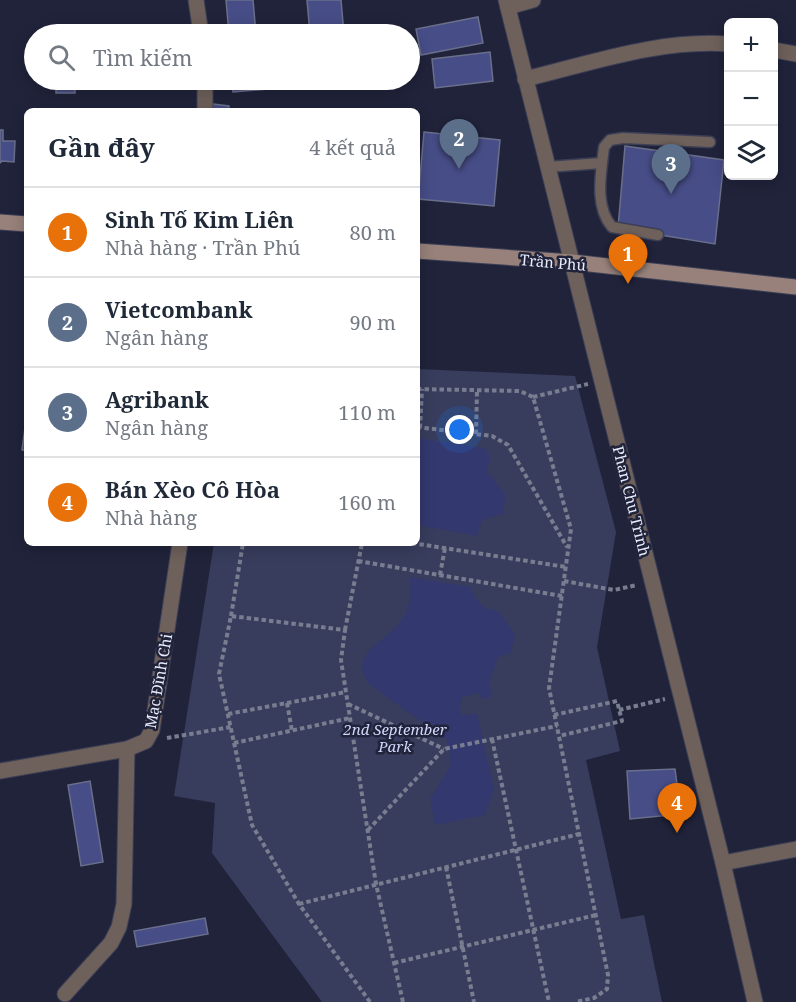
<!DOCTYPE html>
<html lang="vi">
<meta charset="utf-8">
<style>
:root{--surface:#fff;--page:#f6f6f7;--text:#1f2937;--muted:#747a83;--line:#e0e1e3;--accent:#7e5e59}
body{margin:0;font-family:"Noto Serif",serif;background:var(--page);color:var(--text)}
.controls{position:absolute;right:18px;top:18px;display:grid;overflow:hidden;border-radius:9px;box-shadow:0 3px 15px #0003}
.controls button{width:54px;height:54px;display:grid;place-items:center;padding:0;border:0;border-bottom:2px solid var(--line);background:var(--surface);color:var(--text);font:30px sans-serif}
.you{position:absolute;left:460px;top:430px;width:21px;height:21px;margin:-15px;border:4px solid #fff;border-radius:50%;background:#1a73e8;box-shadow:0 0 0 9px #1a73e833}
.badge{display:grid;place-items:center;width:39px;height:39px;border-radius:50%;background:var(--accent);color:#fff;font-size:20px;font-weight:700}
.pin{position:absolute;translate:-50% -50px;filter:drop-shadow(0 2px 3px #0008)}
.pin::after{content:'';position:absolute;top:32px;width:21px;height:18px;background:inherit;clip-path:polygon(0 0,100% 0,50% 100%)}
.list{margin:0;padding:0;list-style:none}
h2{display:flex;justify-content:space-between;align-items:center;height:78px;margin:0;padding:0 24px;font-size:26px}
h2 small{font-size:20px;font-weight:400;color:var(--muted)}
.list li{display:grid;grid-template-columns:39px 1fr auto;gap:18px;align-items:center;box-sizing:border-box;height:90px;padding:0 24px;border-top:2px solid var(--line)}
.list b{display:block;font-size:22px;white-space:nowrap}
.list p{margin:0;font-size:20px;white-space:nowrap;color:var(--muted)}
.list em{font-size:20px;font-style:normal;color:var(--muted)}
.icon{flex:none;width:33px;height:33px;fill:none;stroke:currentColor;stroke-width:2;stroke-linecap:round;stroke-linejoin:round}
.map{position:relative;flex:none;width:796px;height:1002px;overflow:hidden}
.search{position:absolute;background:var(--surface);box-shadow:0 3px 15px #0003;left:24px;top:24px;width:396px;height:66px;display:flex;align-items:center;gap:15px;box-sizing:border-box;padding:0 21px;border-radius:33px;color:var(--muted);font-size:22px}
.panel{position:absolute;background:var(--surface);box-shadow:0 3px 15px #0003;left:24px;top:108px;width:396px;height:438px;border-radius:9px}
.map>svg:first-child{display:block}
.green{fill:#383d5d}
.water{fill:#33386f}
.building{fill:#474d87;stroke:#6a6f8b;stroke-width:1.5}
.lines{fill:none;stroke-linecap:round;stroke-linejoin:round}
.lane-casing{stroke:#3c3f55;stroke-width:13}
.street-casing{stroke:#3c3f55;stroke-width:17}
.secondary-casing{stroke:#3c3f55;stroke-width:17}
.path{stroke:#797d90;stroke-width:4;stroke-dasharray:4.5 3;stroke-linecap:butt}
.lane{stroke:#6e605b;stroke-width:10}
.street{stroke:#6e605b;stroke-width:15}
.secondary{stroke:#97817a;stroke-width:15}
.labels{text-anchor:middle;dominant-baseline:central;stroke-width:5;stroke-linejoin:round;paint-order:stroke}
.street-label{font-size:15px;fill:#e7ebfa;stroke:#20233a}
.park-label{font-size:15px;font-style:italic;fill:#d0d7fa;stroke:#20233a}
</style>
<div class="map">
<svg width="796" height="1002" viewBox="0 0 796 1002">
<rect width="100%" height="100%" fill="#20233a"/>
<path class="green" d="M417 369 575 376 616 532 597 647 620 751 586 760 621 919 644 915 662 1002H322L212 853 215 803 174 796 214 543H417Z"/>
<g class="water">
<path d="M417 438 477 447 486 449 490 457 487 472 506 495 503 514 482 520 477 536 417 525 419 513 417 503Z"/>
<path d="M410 577 470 587 476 599 484 607 499 612 515 634 511 652 498 657 489 682 492 697 482 699 479 693 462 697 460 705 461 715 477 714 494 789 485 815 435 825 430 799 451 765 447 740 370 685C346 654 384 644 400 622 411 609 411 593 410 577Z"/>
</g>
<g class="building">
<path d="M226 0H253L256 34H229Z"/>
<path d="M307 0H341L344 34H310Z"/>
<path d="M478 17 483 43 421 55 416 29Z"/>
<path d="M490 52 493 81 435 88 432 59Z"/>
<rect x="56" y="80" width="19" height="13"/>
<path d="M232 80H351V82L233 92Z"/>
<path d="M213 104 229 106 228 111H213Z"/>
<path d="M0 130H3V141H15L14 162 2 161 0 163Z"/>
<path d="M424 132 500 140 494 206 418 199Z"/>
<path d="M625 146 724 160 715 244 618 228Z"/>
<path d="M26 421H27V451L22 450Z"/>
<path d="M675 769 681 814 630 819 627 771Z"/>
<path d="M90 781 103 862 81 866 68 785Z"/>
<path d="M205 918 208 934 137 947 134 931Z"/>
</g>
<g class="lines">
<g class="lane-casing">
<g id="lane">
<path d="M547 167 602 163"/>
<path d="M658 235 612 227C594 206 601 173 604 147L610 140 623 138 710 142"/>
</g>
</g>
<g class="street-casing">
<g id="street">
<path d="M196 0 201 34"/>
<path d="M506 0 723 863 755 1002"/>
<path d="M508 7 533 0"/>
<path d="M774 50 796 54"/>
<path d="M525 79C591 63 660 39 728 44"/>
<path d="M205 80V111"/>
<path d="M0 771 127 749 146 741 152 730 180 543"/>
<path d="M723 863 796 849"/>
<path d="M65 994 111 943 119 927 124 904 127 749"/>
</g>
</g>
<g class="secondary-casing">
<g id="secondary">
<path d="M0 222 27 224"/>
<path d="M417 251 572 262 796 287"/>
</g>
</g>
<g class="path">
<path d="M417 389 520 391 533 397 571 529 549 688 608 975 607 989 594 998 575 1002"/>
<path d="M533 397 588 384"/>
<path d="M417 427 492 436 508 445 567 547"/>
<path d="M420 428 422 389"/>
<path d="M476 434 477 390"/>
<path d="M412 543 566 567"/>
<path d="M358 561 562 596"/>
<path d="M440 575 445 548"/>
<path d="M564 581 614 590 637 585"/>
<path d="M231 616 243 543"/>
<path d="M345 630 362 543"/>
<path d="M287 703 292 731"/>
<path d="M348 704 444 749"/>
<path d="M619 710 665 699"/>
<path d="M228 714 346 692"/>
<path d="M554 715 617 701 622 721 559 736"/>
<path d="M167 738 231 727"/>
<path d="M492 739 549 1002"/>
<path d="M234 743 350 718"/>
<path d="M368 830 444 749 557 726"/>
<path d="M446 867 474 1002"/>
<path d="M299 904 579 834"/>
<path d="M394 963 596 915"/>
<path d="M370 1002 299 904 252 825 219 674 231 616 345 630 341 660 350 718 376 884 403 1002"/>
</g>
<use href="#lane" class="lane"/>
<use href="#street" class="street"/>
<use href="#secondary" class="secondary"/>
</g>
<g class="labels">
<g class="street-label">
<text transform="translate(553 262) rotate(5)">Trần Phú</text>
<text transform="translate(632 501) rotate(76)">Phan Chu Trinh</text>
<text transform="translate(158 681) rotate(-80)">Mạc Đĩnh Chi</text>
</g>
<g class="park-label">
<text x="395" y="729">2nd September<tspan x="395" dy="17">Park</tspan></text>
</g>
</g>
</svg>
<div class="controls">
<button>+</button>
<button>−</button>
<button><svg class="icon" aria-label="layers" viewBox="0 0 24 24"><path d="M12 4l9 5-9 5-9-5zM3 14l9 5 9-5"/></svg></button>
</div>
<div class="you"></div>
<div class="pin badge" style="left:628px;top:284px;background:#e8710a">1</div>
<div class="pin badge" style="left:459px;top:169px;background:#5c6f8a">2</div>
<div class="pin badge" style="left:671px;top:194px;background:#5c6f8a">3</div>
<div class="pin badge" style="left:677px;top:833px;background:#e8710a">4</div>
<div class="search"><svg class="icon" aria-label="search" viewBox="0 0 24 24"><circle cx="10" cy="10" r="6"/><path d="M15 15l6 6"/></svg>Tìm kiếm</div>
<section class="panel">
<h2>Gần đây<small>4 kết quả</small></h2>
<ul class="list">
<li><span class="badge" style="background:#e8710a">1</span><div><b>Sinh Tố Kim Liên</b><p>Nhà hàng · Trần Phú</p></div><em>80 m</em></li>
<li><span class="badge" style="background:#5c6f8a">2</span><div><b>Vietcombank</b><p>Ngân hàng</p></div><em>90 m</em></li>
<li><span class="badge" style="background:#5c6f8a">3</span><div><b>Agribank</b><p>Ngân hàng</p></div><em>110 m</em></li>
<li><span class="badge" style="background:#e8710a">4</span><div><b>Bán Xèo Cô Hòa</b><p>Nhà hàng</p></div><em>160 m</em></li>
</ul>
</section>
</div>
